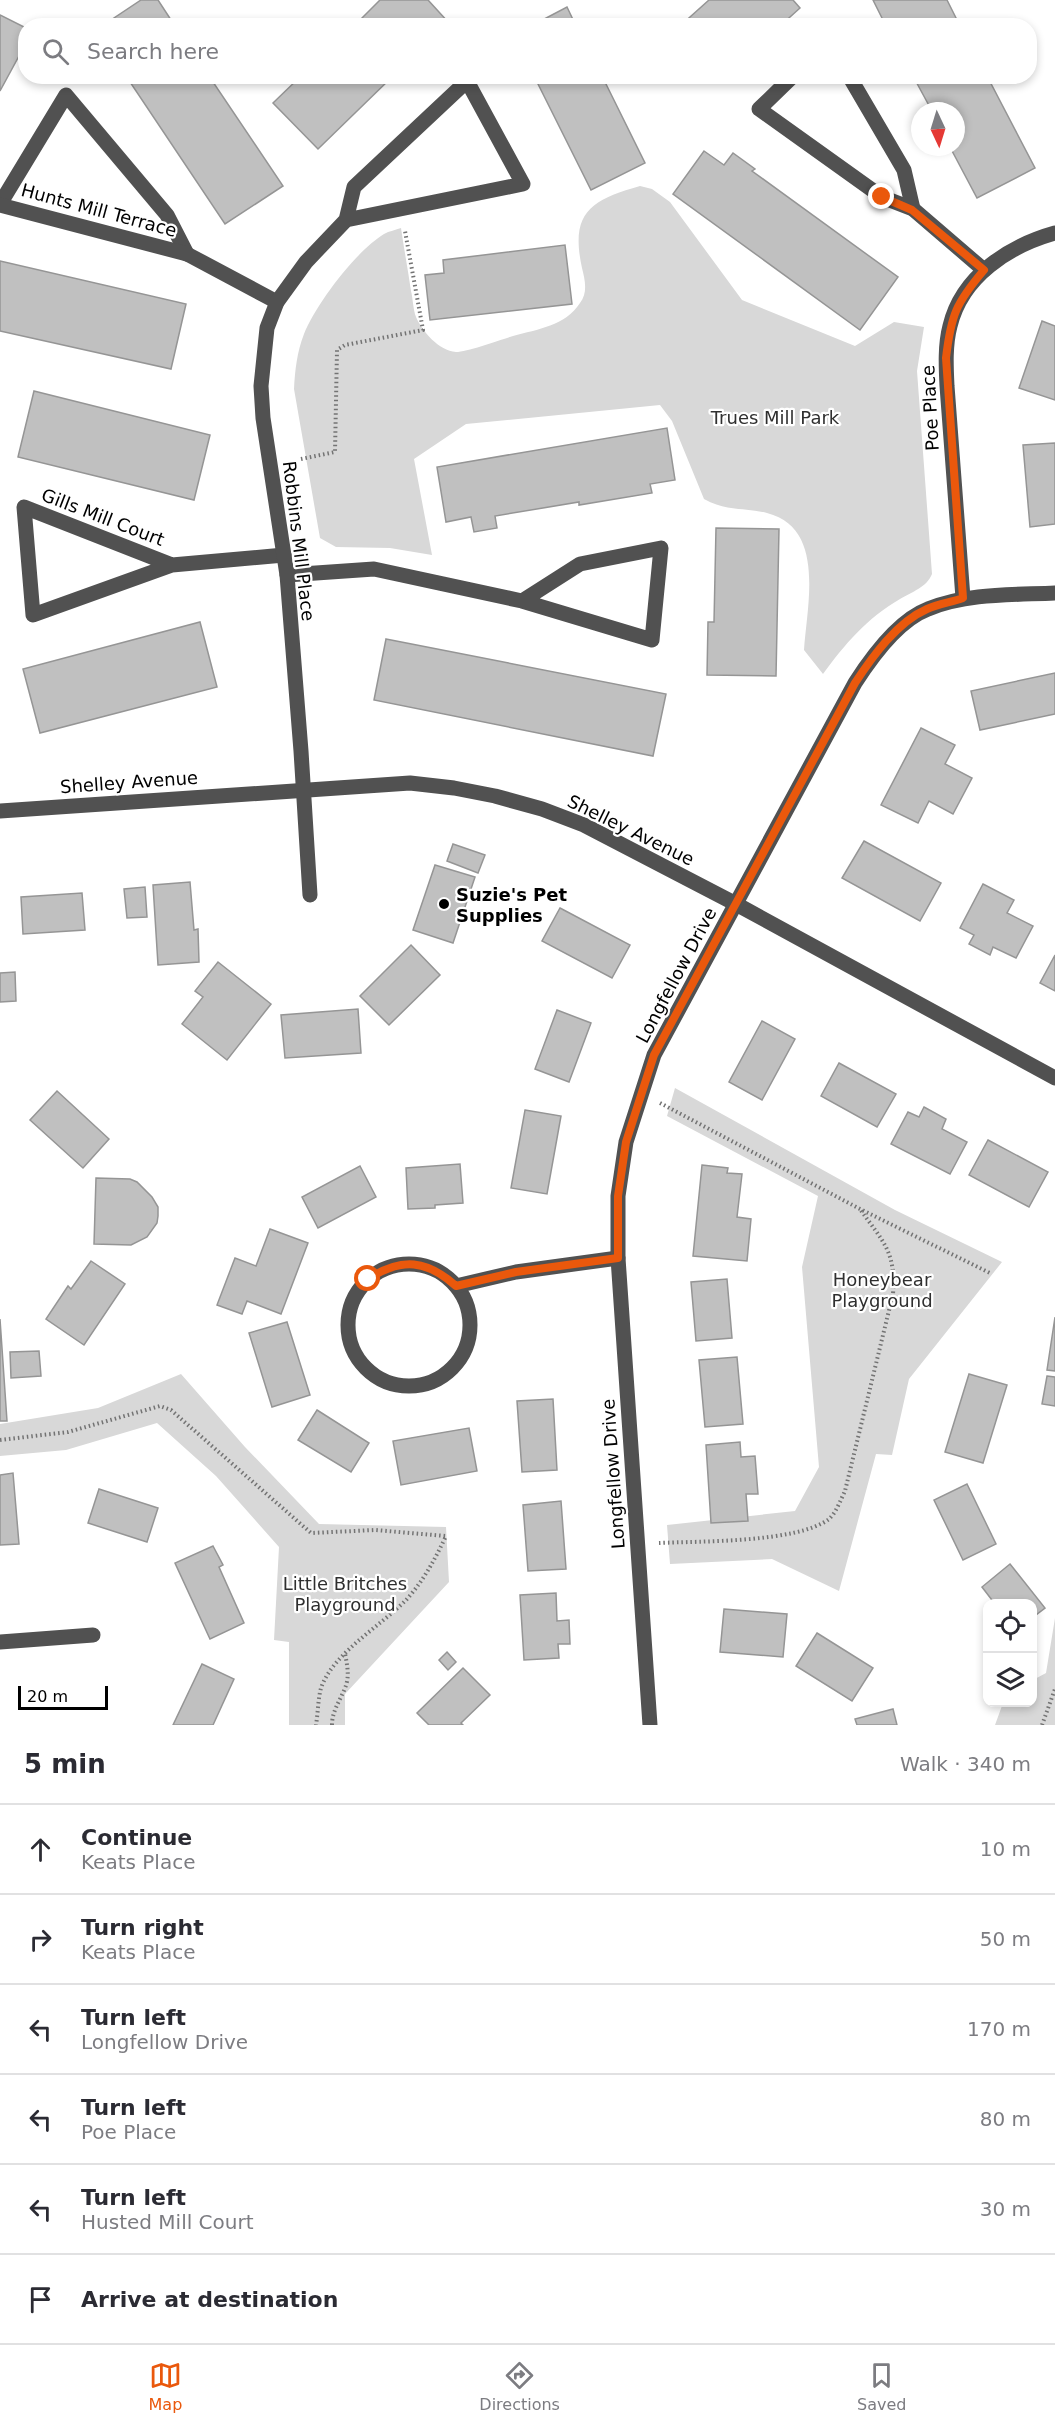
<!DOCTYPE html>
<meta charset="utf-8">
<style>
:root{--surface:#fff;--page:#f7f7f7;--text:#2b2b33;--muted:#7c7c81;--line:#e1e1e2;--accent:#ea580c}
body{margin:0;font-family:"DejaVu Sans",sans-serif;background:var(--page);color:var(--text)}
.controls{position:absolute;right:18px;bottom:18px;display:grid;overflow:hidden;border-radius:12px;box-shadow:0 3px 9px #0003}
.controls button{width:54px;height:54px;display:grid;place-items:center;padding:0;border:0;border-bottom:2px solid var(--line);background:var(--surface);color:var(--text);font:30px sans-serif}
.compass{position:absolute;left:911px;top:102px;width:54px;height:54px;border-radius:50%;background:var(--surface);box-shadow:0 3px 9px #0003;rotate:176deg}
.scale{position:absolute;left:18px;bottom:15px;width:90px;box-sizing:border-box;padding-left:6px;border:3px solid #000;border-top:0;font-size:16px;line-height:21px;white-space:nowrap;color:#000;-webkit-text-stroke:4px #fff;paint-order:stroke}
.stop{position:absolute;width:18px;height:18px;margin:-14px;border:4px solid #ea580c;border-radius:50%;background:#fff}
.stop.end{background:#ea580c;border-color:#fff;box-shadow:0 2px 6px #0008}
.list{margin:0;padding:0;list-style:none}
h2{display:flex;justify-content:space-between;align-items:center;height:78px;margin:0;padding:0 24px;font-size:26px}
h2 small{font-size:20px;font-weight:400;color:var(--muted)}
.list li{display:grid;grid-template-columns:39px 1fr auto;gap:18px;align-items:center;box-sizing:border-box;height:90px;padding:0 24px;border-top:2px solid var(--line)}
.list b{display:block;font-size:22px;white-space:nowrap}
.list p{margin:0;font-size:20px;white-space:nowrap;color:var(--muted)}
.list em{font-size:20px;font-style:normal;color:var(--muted)}
.icon{flex:none;width:33px;height:33px;fill:none;stroke:currentColor;stroke-width:2;stroke-linecap:round;stroke-linejoin:round}
.map{position:relative;flex:none;width:1055px;height:1725px;overflow:hidden}
.search{position:absolute;background:var(--surface);box-shadow:0 3px 9px #0003;left:18px;right:18px;top:18px;height:66px;display:flex;align-items:center;gap:15px;box-sizing:border-box;padding:0 21px;border-radius:24px;color:var(--muted);font-size:22px}
.sheet{height:618px;background:var(--surface)}
nav{display:flex;justify-content:space-around;align-items:center;box-sizing:border-box;height:84px;border-top:2px solid var(--line);background:var(--surface);font-size:16px;color:var(--muted)}
nav a{display:grid;justify-items:center;gap:3px}
nav .on{color:var(--accent)}
.map>svg:first-child{display:block}
.green{fill:#d8d8d8}
.building{fill:#c0c0c0;stroke:#959595;stroke-width:1.5}
.lines{fill:none;stroke-linecap:round;stroke-linejoin:round}
.path{stroke:#737373;stroke-width:4;stroke-dasharray:1.5 3;stroke-linecap:butt}
.minor{stroke:#515151;stroke-width:15}
.route{stroke:#ea580c;stroke-width:8}
.poi-dot{fill:#000;stroke:#fff;stroke-width:2}
.labels{text-anchor:middle;dominant-baseline:central;stroke-width:4.5;stroke-linejoin:round;paint-order:stroke}
.street-label{font-size:18px;fill:#000;stroke:#fff}
.park-label{font-size:18px;fill:#2f2f2f;stroke:#fff}
.poi-label{font-size:18px;font-weight:bold;fill:#000;stroke:#fff;text-anchor:start}
</style>
<div class="map">
<svg width="1055" height="1725" viewBox="0 0 1055 1725">
<rect width="100%" height="100%" fill="#fff"/>
<g class="green">
<path d="M640 186 652 189 670 202 742 300 855 346 894 322 924 327 917 371 932 574C927 587 912 592 900 599 867 618 845 644 823 674L804 650C807 605 826 528 767 513 743 507 728 512 704 499L672 421 660 405 466 424 414 459 432 555 390 548 336 547 320 538 294 389C295 370 297 352 304 334 316 304 356 251 384 234 389 231 396 230 401 228 404 249 408 270 411 291 413 299 413 309 416 317 422 331 439 351 456 352 467 352 500 340 513 336 538 329 565 326 580 303 588 293 585 280 582 268 570 213 590 200 640 186Z"/>
<path d="M675 1088 895 1210 1002 1262 909 1379 892 1455 876 1454 839 1591 772 1559 670 1564 667 1525 795 1511 819 1467 802 1267 818 1196 667 1116Z"/>
<path d="M181 1374 245 1447 319 1524 446 1527 449 1582 345 1694V1725H289V1642L274 1640 279 1547 216 1476 157 1423 66 1450 0 1456V1424L98 1408Z"/>
<path d="M1055 1618V1725H995L1003 1703 1032 1702 1033 1680 1046 1673Z"/>
</g>
<g class="building">
<path d="M141 0H158L175 26H102Z"/>
<path d="M380 0H428L449 23 446 26H354Z"/>
<path d="M709 0H793L800 8 780 26 774 21 770 26H680Z"/>
<path d="M873 0H947L960 26H886Z"/>
<path d="M567 7 576 26H531Z"/>
<path d="M0 15 26 28V43L0 91Z"/>
<path d="M126 76H209L283 186 225 224Z"/>
<path d="M301 76H393L318 149 273 103Z"/>
<path d="M534 76H602L645 163 591 190Z"/>
<path d="M913 76H987L1035 168 977 198 950 147H956V111H932Z"/>
<path d="M704 151 724 165 733 153 755 169 752 171 898 277 860 330 673 194Z"/>
<path d="M565 245 572 304 430 320 425 275 444 273 443 260Z"/>
<path d="M0 261 186 304 171 369 0 331Z"/>
<path d="M1042 321 1055 326V400L1019 388Z"/>
<path d="M34 391 210 435 194 500 18 457Z"/>
<path d="M667 428 675 480 650 484 652 493 579 505V502L495 516 497 528 474 532 471 517 446 522 437 467Z"/>
<path d="M1055 443V524L1030 527 1023 445Z"/>
<path d="M716 528 779 529 776 676 707 675 708 622H714Z"/>
<path d="M200 622 217 687 40 733 23 669Z"/>
<path d="M386 639 666 694 653 756 374 700Z"/>
<path d="M1055 673V714L980 730 971 691Z"/>
<path d="M921 728 955 745 945 764 972 778 953 814 929 801 918 823 881 805Z"/>
<path d="M864 841 941 883 920 921 842 878Z"/>
<path d="M453 844 485 855 478 873 447 861Z"/>
<path d="M435 865 475 877 453 943 413 930Z"/>
<path d="M190 882 194 930 198 929 199 962 158 965 153 885Z"/>
<path d="M983 884 1014 900 1007 913 1033 926 1016 958 993 947 990 955 969 944 974 935 960 928Z"/>
<path d="M145 887 147 917 127 918 124 889Z"/>
<path d="M82 893 85 930 23 934 21 897Z"/>
<path d="M560 908 630 945 612 978 542 941Z"/>
<path d="M411 945 440 975 389 1025 360 996Z"/>
<path d="M1055 955V991L1040 983Z"/>
<path d="M218 962 271 1004 227 1060 182 1024 203 997 195 991Z"/>
<path d="M15 972 16 1001 0 1002V973Z"/>
<path d="M358 1009 361 1053 285 1058 281 1015Z"/>
<path d="M557 1010 591 1023 569 1082 535 1069Z"/>
<path d="M762 1021 795 1039 762 1100 729 1082Z"/>
<path d="M839 1063 896 1094 877 1127 821 1096Z"/>
<path d="M57 1091 109 1139 83 1168 30 1120Z"/>
<path d="M924 1107 946 1119 942 1129 967 1142 950 1174 891 1144 908 1112 919 1117Z"/>
<path d="M525 1110 561 1116 547 1194 511 1188Z"/>
<path d="M988 1140 1048 1172 1029 1207 969 1175Z"/>
<path d="M460 1164 463 1203 435 1205V1208L408 1209 406 1168Z"/>
<path d="M702 1165 728 1168 727 1173 742 1174 737 1217 751 1219 747 1261 693 1256Z"/>
<path d="M360 1166 376 1197 318 1228 302 1197Z"/>
<path d="M96 1178 130 1179 137 1182 152 1197 158 1207V1216L157 1223 147 1237 131 1245 94 1244Z"/>
<path d="M270 1229 308 1243 281 1314 247 1301 242 1314 217 1305 235 1258 256 1266Z"/>
<path d="M91 1261 125 1284 84 1345 46 1319 68 1286 71 1289Z"/>
<path d="M727 1279 732 1338 696 1341 691 1282Z"/>
<path d="M1055 1317V1371L1047 1370Z"/>
<path d="M0 1319 7 1421H0Z"/>
<path d="M287 1322 310 1395 272 1407 249 1333Z"/>
<path d="M39 1351 41 1376 11 1378 10 1352Z"/>
<path d="M737 1357 743 1424 705 1427 699 1360Z"/>
<path d="M969 1374 1007 1385 983 1463 945 1452Z"/>
<path d="M1047 1376 1055 1377V1406L1042 1404Z"/>
<path d="M553 1399 557 1470 522 1472 517 1401Z"/>
<path d="M317 1410 369 1443 351 1472 298 1440Z"/>
<path d="M469 1428 477 1471 401 1485 393 1441Z"/>
<path d="M740 1442 741 1457 755 1456 758 1494H746L748 1521 711 1523 706 1445Z"/>
<path d="M13 1473 19 1544 0 1545V1475Z"/>
<path d="M967 1484 996 1544 963 1560 934 1500Z"/>
<path d="M99 1489 158 1508 147 1542 88 1523Z"/>
<path d="M561 1501 566 1569 528 1571 523 1505Z"/>
<path d="M213 1546 223 1565 219 1567 244 1623 210 1639 175 1563Z"/>
<path d="M1010 1564 1045 1608 1032 1618V1604H995L982 1587Z"/>
<path d="M556 1593 557 1621 569 1620 570 1644H558L559 1658 524 1660 520 1595Z"/>
<path d="M724 1609 787 1614 783 1657 720 1652Z"/>
<path d="M817 1633 873 1668 852 1701 796 1666Z"/>
<path d="M447 1652 456 1662 448 1670 439 1660Z"/>
<path d="M202 1664 234 1679 213 1725H173Z"/>
<path d="M463 1668 490 1695 461 1723 463 1725H429L417 1713Z"/>
<path d="M893 1709 897 1725H857L855 1719Z"/>
</g>
<g class="lines">
<g class="path">
<path d="M301 459 335 452 337 350 345 345 423 330 405 231"/>
<path d="M660 1103 860 1209 992 1274"/>
<path d="M0 1440 68 1432 160 1406 171 1410 311 1533 375 1530 446 1536C435 1559 424 1580 407 1599 381 1626 333 1653 321 1688 318 1699 318 1713 316 1725"/>
<path d="M659 1543C700 1541 797 1543 829 1519 836 1513 841 1499 845 1491L893 1294C896 1251 883 1242 860 1209"/>
<path d="M332 1725C332 1711 340 1701 345 1688 350 1676 347 1665 345 1653"/>
<path d="M1042 1725 1055 1689"/>
</g>
<g class="minor">
<path d="M793 76 759 109 882 197 913 209 984 270"/>
<path d="M849 76 904 170 913 209"/>
<path d="M0 204 66 95 167 215 187 254"/>
<path d="M0 205 187 254 277 302"/>
<path d="M172 565 33 615 24 507 172 565 284 555"/>
<path d="M287 575 374 569 522 601 652 640 661 548 580 564 522 601"/>
<path d="M963 598 947 386C946 366 945 345 950 326 962 276 1009 246 1055 233"/>
<path d="M0 811 410 783 454 788 495 796 542 809 584 825 736 904 1055 1078"/>
<path d="M310 895 301 751 287 575 263 418 261 386 267 328 277 302 306 262 346 220 523 184 467 81 354 187 346 220"/>
<circle cx="409" cy="1325" r="61"/>
<path d="M456 1286 516 1272 618 1258"/>
<path d="M0 1642 93 1635"/>
<path d="M650 1725 618 1258V1196L626 1142 654 1055 855 683C871 658 899 620 928 609 967 593 1013 595 1055 593"/>
</g>
</g>
<g class="lines">
<path class="route" d="M368 1279C402 1257 427 1260 456 1286L516 1272 618 1258V1196L626 1142 654 1055 855 683C872 657 897 622 927 609 938 604 952 602 963 598L946 358C951 315 956 303 984 270L912 210 882 197"/>
</g>
<circle class="poi-dot" cx="444" cy="904" r="6"/>
<g class="labels">
<g class="street-label">
<text transform="translate(99 210) rotate(15)">Hunts Mill Terrace</text>
<text transform="translate(930 408) rotate(-93)">Poe Place</text>
<text transform="translate(103 517) rotate(21)">Gills Mill Court</text>
<text transform="translate(299 541) rotate(83)">Robbins Mill Place</text>
<text transform="translate(129 782) rotate(-4)">Shelley Avenue</text>
<text transform="translate(631 830) rotate(26)">Shelley Avenue</text>
<text transform="translate(676 975) rotate(-62)">Longfellow Drive</text>
<text transform="translate(613 1474) rotate(-94)">Longfellow Drive</text>
</g>
<g class="park-label">
<text x="775" y="417">Trues Mill Park</text>
<text x="882" y="1279">Honeybear<tspan x="882" dy="21">Playground</tspan></text>
<text x="345" y="1583">Little Britches<tspan x="345" dy="21">Playground</tspan></text>
</g>
<g class="poi-label">
<text x="456" y="894">Suzie's Pet<tspan x="456" dy="21">Supplies</tspan></text>
</g>
</g>
</svg>
<div class="controls">
<button><svg class="icon" aria-label="locate" viewBox="0 0 24 24"><circle cx="12" cy="12" r="6"/><path d="M12 2v4M12 18v4M2 12h4M18 12h4"/></svg></button>
<button><svg class="icon" aria-label="layers" viewBox="0 0 24 24"><path d="M12 4l9 5-9 5-9-5zM3 14l9 5 9-5"/></svg></button>
</div>
<svg class="compass" viewBox="-18 -18 36 36"><path d="M0-13l5 13h-10z" fill="#e53935"/><path d="M0 13l5-13h-10z" fill="#7c7c81"/></svg>
<div class="scale">20 m</div>
<div class="stop" style="left:368px;top:1279px"></div>
<div class="stop end" style="left:882px;top:197px"></div>
<div class="search"><svg class="icon" aria-label="search" viewBox="0 0 24 24"><circle cx="10" cy="10" r="6"/><path d="M15 15l6 6"/></svg>Search here</div>
</div>
<section class="sheet">
<h2>5 min<small>Walk · 340 m</small></h2>
<ul class="list">
<li><svg class="icon" aria-label="ahead" viewBox="0 0 24 24"><path d="M12 20V5M6 11l6-6 6 6"/></svg><div><b>Continue</b><p>Keats Place</p></div><em>10 m</em></li>
<li><svg class="icon" aria-label="right" viewBox="0 0 24 24"><path d="M7 20v-9h11M14 6l5 5-5 5"/></svg><div><b>Turn right</b><p>Keats Place</p></div><em>50 m</em></li>
<li><svg class="icon" aria-label="left" viewBox="0 0 24 24"><path d="M17 20v-9H6M10 6l-5 5 5 5"/></svg><div><b>Turn left</b><p>Longfellow Drive</p></div><em>170 m</em></li>
<li><svg class="icon" aria-label="left" viewBox="0 0 24 24"><path d="M17 20v-9H6M10 6l-5 5 5 5"/></svg><div><b>Turn left</b><p>Poe Place</p></div><em>80 m</em></li>
<li><svg class="icon" aria-label="left" viewBox="0 0 24 24"><path d="M17 20v-9H6M10 6l-5 5 5 5"/></svg><div><b>Turn left</b><p>Husted Mill Court</p></div><em>30 m</em></li>
<li><svg class="icon" aria-label="arrive" viewBox="0 0 24 24"><path d="M6 21V4h12l-3 4 3 4H6"/></svg><div><b>Arrive at destination</b></div></li>
</ul>
</section>
<nav>
<a class="on"><svg class="icon" aria-label="map" viewBox="0 0 24 24"><path d="M3 6l6-2 6 2 6-2v14l-6 2-6-2-6 2zM9 4v14M15 6v14"/></svg>Map</a>
<a><svg class="icon" aria-label="directions" viewBox="0 0 24 24"><path d="M12 3l9 9-9 9-9-9zM9 14v-3h6M13 9l2 2-2 2"/></svg>Directions</a>
<a><svg class="icon" aria-label="saved" viewBox="0 0 24 24"><path d="M7 4h10v16l-5-4-5 4z"/></svg>Saved</a>
</nav>
